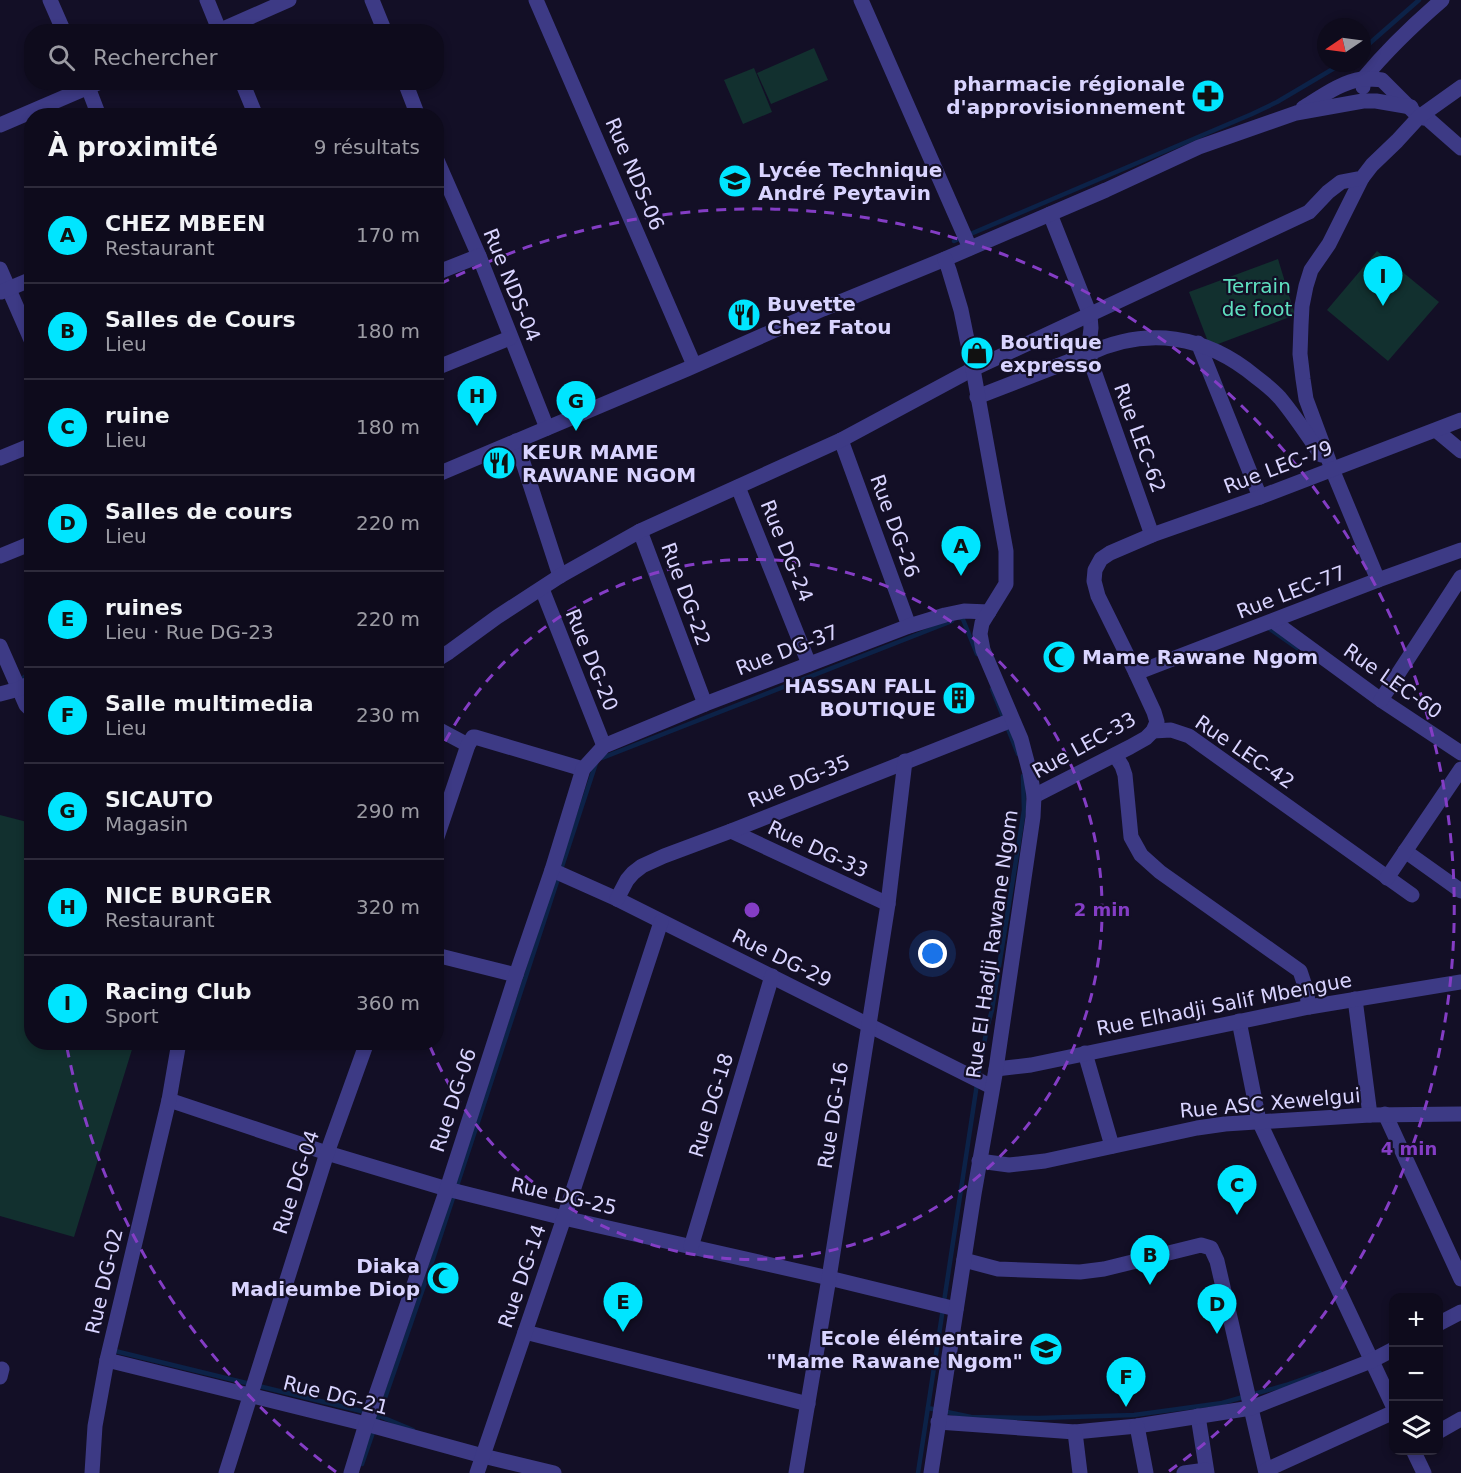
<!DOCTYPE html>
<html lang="fr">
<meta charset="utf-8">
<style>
:root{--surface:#0e0b1c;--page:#171425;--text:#f1f3f6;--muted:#9b9ba3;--line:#2e2b3b;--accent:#00e5ff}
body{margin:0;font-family:"DejaVu Sans",sans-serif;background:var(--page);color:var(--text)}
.controls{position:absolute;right:18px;bottom:18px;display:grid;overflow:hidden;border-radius:12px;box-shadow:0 3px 9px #0003}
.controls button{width:54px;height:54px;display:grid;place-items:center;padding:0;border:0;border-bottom:2px solid var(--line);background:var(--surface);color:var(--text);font:30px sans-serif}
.compass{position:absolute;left:1317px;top:18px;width:54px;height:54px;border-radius:50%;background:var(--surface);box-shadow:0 3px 9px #0003;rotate:257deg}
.you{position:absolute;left:933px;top:954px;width:21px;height:21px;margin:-15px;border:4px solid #fff;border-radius:50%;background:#1a73e8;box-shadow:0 0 0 9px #1a73e833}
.badge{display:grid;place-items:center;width:39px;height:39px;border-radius:50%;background:var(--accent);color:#111;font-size:20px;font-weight:700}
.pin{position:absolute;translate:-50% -50px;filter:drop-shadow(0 2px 3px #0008)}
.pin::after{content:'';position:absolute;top:32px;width:21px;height:18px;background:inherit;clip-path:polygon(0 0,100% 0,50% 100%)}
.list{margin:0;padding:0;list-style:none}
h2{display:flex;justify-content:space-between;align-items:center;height:78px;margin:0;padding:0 24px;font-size:26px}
h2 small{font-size:20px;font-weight:400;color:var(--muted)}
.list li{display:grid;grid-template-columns:39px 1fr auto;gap:18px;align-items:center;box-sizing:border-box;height:96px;padding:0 24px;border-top:2px solid var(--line)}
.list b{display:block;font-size:22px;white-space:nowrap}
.list p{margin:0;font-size:20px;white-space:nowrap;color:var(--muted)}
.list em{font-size:20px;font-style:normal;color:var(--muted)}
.icon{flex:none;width:33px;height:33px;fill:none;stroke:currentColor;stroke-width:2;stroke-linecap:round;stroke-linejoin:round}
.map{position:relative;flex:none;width:1461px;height:1473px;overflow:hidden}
.search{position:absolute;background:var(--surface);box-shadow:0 3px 9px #0003;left:24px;top:24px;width:420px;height:66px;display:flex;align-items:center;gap:15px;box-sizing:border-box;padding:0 21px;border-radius:24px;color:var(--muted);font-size:22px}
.panel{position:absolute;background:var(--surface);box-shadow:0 3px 9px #0003;left:24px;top:108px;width:420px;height:942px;border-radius:24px}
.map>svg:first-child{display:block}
.green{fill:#12302f}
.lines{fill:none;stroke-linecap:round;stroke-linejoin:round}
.stream{stroke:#0c2248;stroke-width:4.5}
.minor{stroke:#3d3a85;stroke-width:15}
.ring{fill:none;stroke:#843dc5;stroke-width:3;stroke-dasharray:10 8}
.labels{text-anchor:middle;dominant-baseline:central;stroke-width:4.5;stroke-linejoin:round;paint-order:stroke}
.poi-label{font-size:20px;font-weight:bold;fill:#d9d4ff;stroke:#130f26;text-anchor:start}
.street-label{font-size:20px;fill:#d9d4ff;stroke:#130f26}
.park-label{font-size:20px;fill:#5fe0c0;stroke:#130f26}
.centre{fill:#843dc5;stroke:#130f26;stroke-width:3}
.ring-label{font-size:18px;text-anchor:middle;font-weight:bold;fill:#843dc5;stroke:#130f26;stroke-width:4.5;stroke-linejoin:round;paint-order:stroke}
</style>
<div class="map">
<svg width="1461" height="1473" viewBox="0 0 1461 1473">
<rect width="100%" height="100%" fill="#130f26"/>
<g class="green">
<path d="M814 48 828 80 771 104 757 73Z"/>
<path d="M754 68 772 112 743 124 724 80Z"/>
<path d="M1377 251 1439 302 1388 361 1327 310Z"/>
<path d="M1278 259 1295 315 1210 347 1189 292Z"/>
<path d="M0 815 31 823 32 1042 134 1043 74 1237 0 1216Z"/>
</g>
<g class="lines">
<g class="stream">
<path d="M1362 50 1419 0"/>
<path d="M954 241 1252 114 1277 102 1343 63"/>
<path d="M960 618 962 617 977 654"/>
<path d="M1267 627 1297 648"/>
<path d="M23 678 32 671"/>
<path d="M992 689 1018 754"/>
<path d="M602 758 952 621"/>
<path d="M978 1076 987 1028 992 1010 1024 810 1023 776"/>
<path d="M111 1350 369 1413"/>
<path d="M928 1408 971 1417 1039 1418 1134 1415 1222 1403 1286 1385 1320 1373"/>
<path d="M377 1415 413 1430"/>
<path d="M362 1464 427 1277 596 763"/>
<path d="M918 1473 977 1084"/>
</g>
<g class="minor">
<path d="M50 0 64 32"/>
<path d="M207 0 220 32"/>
<path d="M372 0 385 32"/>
<path d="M536 0 694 365"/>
<path d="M861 0 970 248"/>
<path d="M216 32 289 0"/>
<path d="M86 82 99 116"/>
<path d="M242 82 256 116"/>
<path d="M405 82 418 116"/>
<path d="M1363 87V79C1387 50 1413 25 1442 0"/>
<path d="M1303 108C1321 97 1341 82 1362 79 1369 79 1375 79 1382 80L1419 117 1428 119 1461 148"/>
<path d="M0 125 100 82"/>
<path d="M436 158 479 256 547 428"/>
<path d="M1362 178 1329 244 1311 270 1306 286 1302 306 1301 325 1300 354 1303 379 1306 399 1332 469 1378 580"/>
<path d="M1050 214 1090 315 1091 328 1088 354 1152 535"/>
<path d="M0 269 32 342"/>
<path d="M436 273 479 256"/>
<path d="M1 292 32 279"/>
<path d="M1198 343 1260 497"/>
<path d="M436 368 510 338"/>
<path d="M977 397 1088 354C1147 326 1206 335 1256 377 1264 383 1273 390 1280 398 1295 416 1308 436 1321 455"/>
<path d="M1437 431 1461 451"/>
<path d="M841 440 909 626"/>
<path d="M516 441 560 576"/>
<path d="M0 458 32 445"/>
<path d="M436 475 687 369 823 309 945 259 1106 190 1199 147 1296 113 1363 101H1376L1411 107"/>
<path d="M738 487 809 664"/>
<path d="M640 531 705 704"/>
<path d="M0 556 32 543"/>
<path d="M542 589 604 746"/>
<path d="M1273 621 1381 700 1461 753"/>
<path d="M0 646 26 705 32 711"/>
<path d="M436 660 449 652 497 617 560 576 640 531 841 440 973 369 1309 212 1328 192 1341 182 1362 178 1372 165 1397 141 1419 117 1461 87"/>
<path d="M1136 673 1378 580 1461 550"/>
<path d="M0 694 19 689 32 682"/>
<path d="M1381 700 1461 577"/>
<path d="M436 728 468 745"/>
<path d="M1153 731 1171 730 1189 736 1412 895"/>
<path d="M1115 755 1122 766 1125 775 1131 837 1141 855 1160 872 1300 971 1306 989 1309 1007"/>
<path d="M1034 796 1130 747 1146 738 1153 731 1157 722 1154 712 1136 673 1098 596 1094 581 1095 570 1101 559 1110 553 1152 535 1260 497 1461 420"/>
<path d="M731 831 888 904"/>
<path d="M436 840 468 745 473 737H475L583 769"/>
<path d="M1405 851 1461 891"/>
<path d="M552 870 617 899 992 1087"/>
<path d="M1387 878 1461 769"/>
<path d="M617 899 627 880 633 873 642 866 664 856 731 831 1012 720"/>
<path d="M436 955 516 975"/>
<path d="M1355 999 1370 1115"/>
<path d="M1239 1021 1259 1121 1394 1408"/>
<path d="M1085 1053 1112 1146"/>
<path d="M996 1069 1031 1065 1309 1007 1461 982"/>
<path d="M169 1100 327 1153 447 1189 564 1218 829 1278 956 1309"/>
<path d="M1385 1114 1461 1279"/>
<path d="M979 1161 1009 1165 1045 1161 1197 1128 1225 1124 1370 1115 1461 1114"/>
<path d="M691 1247 772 976"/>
<path d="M964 1260 998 1269 1080 1272 1104 1269 1201 1245 1211 1248 1217 1261 1266 1473"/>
<path d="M1438 1324 1461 1312"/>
<path d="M525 1332 808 1404"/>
<path d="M107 1360 366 1424 483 1456 554 1473"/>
<path d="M0 1377 2 1369"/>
<path d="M1198 1416 1207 1473"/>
<path d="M938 1422 1075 1432 1137 1426 1251 1408 1371 1361 1394 1349"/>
<path d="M1137 1426 1146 1473"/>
<path d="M1075 1432 1080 1473"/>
<path d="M1438 1432 1461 1419"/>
<path d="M1413 1450 1424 1473"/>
<path d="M1266 1470 1394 1412"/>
<path d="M92 1473 95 1426 107 1360 169 1100 179 1042"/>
<path d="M226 1473 327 1153 367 1042"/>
<path d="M351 1473 366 1424 447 1189 516 975 552 870 583 769 604 746 705 704 909 626 945 615 964 611 989 612"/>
<path d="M477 1473 564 1218 661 922"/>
<path d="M796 1473 829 1278 888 904 905 761"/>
<path d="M931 1473 974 1194 996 1069 1033 817 1034 796 1030 773 1021 739 983 650 980 634 982 623 1006 584V551L973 369 961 310 949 270 945 259"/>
<path d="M1184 1473 1206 1470"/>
</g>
</g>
<g class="ring">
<path d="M437 757A350 350 0 1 1 429 1044"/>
<path d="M336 1472A699 699 0 0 1 66 1043M440 284A699 699 0 0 1 1168 1472"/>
</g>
<defs>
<g id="pharmacy-disc" transform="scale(1.725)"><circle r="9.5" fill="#00e5ff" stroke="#130f26"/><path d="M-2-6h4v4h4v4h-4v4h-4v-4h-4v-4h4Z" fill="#111"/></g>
<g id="school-disc" transform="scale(1.725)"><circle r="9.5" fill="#00e5ff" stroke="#130f26"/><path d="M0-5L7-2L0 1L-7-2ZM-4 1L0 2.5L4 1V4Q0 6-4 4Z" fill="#111"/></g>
<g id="restaurant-disc" transform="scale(1.725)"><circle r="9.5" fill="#00e5ff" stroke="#130f26"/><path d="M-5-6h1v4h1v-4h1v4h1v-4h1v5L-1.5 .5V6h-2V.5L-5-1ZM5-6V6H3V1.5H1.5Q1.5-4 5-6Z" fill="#111"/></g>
<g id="shop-disc" transform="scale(1.725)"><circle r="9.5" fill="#00e5ff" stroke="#130f26"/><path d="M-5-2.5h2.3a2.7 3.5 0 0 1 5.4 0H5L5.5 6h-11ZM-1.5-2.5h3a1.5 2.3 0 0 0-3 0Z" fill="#111"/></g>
<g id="mosque-disc" transform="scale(1.725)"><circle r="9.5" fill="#00e5ff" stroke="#130f26"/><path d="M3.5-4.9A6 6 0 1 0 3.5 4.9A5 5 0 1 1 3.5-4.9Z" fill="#111"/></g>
<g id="building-disc" transform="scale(1.725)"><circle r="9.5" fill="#00e5ff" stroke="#130f26"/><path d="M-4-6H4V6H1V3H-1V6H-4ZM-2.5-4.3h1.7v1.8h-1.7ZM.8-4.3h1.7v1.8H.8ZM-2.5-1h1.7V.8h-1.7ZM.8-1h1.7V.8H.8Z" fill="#111"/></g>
</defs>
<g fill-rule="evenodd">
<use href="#pharmacy-disc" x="1208" y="96"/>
<use href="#school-disc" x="735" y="181"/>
<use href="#restaurant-disc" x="744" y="315"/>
<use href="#shop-disc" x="977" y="353"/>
<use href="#restaurant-disc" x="499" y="463"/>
<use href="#mosque-disc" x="1059" y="657"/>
<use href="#building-disc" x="959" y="698"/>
<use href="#mosque-disc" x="443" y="1278"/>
<use href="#school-disc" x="1046" y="1349"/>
</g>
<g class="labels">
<g class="poi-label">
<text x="1185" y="84" text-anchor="end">pharmacie régionale<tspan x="1185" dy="23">d'approvisionnement</tspan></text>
<text x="758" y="170">Lycée Technique<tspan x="758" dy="23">André Peytavin</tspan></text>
<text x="767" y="304">Buvette<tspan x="767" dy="23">Chez Fatou</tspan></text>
<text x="1000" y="342">Boutique<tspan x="1000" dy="23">expresso</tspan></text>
<text x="522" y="452">KEUR MAME<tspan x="522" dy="23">RAWANE NGOM</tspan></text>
<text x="1082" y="657">Mame Rawane Ngom</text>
<text x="936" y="686" text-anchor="end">HASSAN FALL<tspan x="936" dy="23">BOUTIQUE</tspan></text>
<text x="420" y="1266" text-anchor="end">Diaka<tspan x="420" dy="23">Madieumbe Diop</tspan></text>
<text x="1023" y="1338" text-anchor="end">Ecole élémentaire<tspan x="1023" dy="23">"Mame Rawane Ngom"</tspan></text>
</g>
<g class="street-label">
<text transform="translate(635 174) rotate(67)">Rue NDS-06</text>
<text transform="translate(512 285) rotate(68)">Rue NDS-04</text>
<text transform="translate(1140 438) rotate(70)">Rue LEC-62</text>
<text transform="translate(1278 467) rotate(-21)">Rue LEC-79</text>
<text transform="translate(895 526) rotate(70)">Rue DG-26</text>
<text transform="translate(787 551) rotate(68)">Rue DG-24</text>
<text transform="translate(1291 592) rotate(-21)">Rue LEC-77</text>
<text transform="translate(686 594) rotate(70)">Rue DG-22</text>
<text transform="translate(787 650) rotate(-21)">Rue DG-37</text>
<text transform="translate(592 660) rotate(68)">Rue DG-20</text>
<text transform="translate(1393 681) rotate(35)">Rue LEC-60</text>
<text transform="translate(1084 745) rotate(-29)">Rue LEC-33</text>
<text transform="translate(1245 752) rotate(34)">Rue LEC-42</text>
<text transform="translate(799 781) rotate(-22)">Rue DG-35</text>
<text transform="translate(818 849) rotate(25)">Rue DG-33</text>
<text transform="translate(992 944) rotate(-82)">Rue El Hadji Rawane Ngom</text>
<text transform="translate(782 958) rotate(26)">Rue DG-29</text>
<text transform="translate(1224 1004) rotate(-11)">Rue Elhadji Salif Mbengue</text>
<text transform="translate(453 1100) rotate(-72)">Rue DG-06</text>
<text transform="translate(1270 1103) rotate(-5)">Rue ASC Xewelgui</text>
<text transform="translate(711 1105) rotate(-73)">Rue DG-18</text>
<text transform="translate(833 1115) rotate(-81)">Rue DG-16</text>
<text transform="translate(296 1182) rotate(-72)">Rue DG-04</text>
<text transform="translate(564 1196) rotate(13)">Rue DG-25</text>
<text transform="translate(522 1276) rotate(-71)">Rue DG-14</text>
<text transform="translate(104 1281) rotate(-77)">Rue DG-02</text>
<text transform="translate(336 1395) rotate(14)">Rue DG-21</text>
</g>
<g class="park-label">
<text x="1257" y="286">Terrain<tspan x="1257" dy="23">de foot</tspan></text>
</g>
</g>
<circle cx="752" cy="910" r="9" class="centre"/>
<g class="ring-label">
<text x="1102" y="916">2 min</text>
<text x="1409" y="1155">4 min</text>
</g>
</svg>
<div class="controls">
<button>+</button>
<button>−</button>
<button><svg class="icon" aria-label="layers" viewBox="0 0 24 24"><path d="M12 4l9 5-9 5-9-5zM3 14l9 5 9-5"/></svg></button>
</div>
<svg class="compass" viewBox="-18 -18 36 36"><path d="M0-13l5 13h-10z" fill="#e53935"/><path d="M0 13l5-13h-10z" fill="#9b9ba3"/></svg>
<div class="you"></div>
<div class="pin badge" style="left:961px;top:576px">A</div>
<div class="pin badge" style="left:1150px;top:1285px">B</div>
<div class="pin badge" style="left:1237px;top:1215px">C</div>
<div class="pin badge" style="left:1217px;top:1334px">D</div>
<div class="pin badge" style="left:623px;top:1332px">E</div>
<div class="pin badge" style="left:1126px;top:1407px">F</div>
<div class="pin badge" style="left:576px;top:431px">G</div>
<div class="pin badge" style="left:477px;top:426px">H</div>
<div class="pin badge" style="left:1383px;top:306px">I</div>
<div class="search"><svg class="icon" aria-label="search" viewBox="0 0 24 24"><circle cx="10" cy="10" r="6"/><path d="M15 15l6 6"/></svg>Rechercher</div>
<section class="panel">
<h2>À proximité<small>9 résultats</small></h2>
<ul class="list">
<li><span class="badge">A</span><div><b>CHEZ MBEEN</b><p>Restaurant</p></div><em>170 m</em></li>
<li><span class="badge">B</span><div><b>Salles de Cours</b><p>Lieu</p></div><em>180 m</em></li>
<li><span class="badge">C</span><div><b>ruine</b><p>Lieu</p></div><em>180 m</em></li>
<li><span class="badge">D</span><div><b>Salles de cours</b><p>Lieu</p></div><em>220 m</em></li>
<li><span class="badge">E</span><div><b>ruines</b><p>Lieu · Rue DG-23</p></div><em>220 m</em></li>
<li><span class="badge">F</span><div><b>Salle multimedia</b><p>Lieu</p></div><em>230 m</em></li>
<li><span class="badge">G</span><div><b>SICAUTO</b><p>Magasin</p></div><em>290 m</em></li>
<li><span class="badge">H</span><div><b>NICE BURGER</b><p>Restaurant</p></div><em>320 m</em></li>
<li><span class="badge">I</span><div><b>Racing Club</b><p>Sport</p></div><em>360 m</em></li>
</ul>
</section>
</div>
